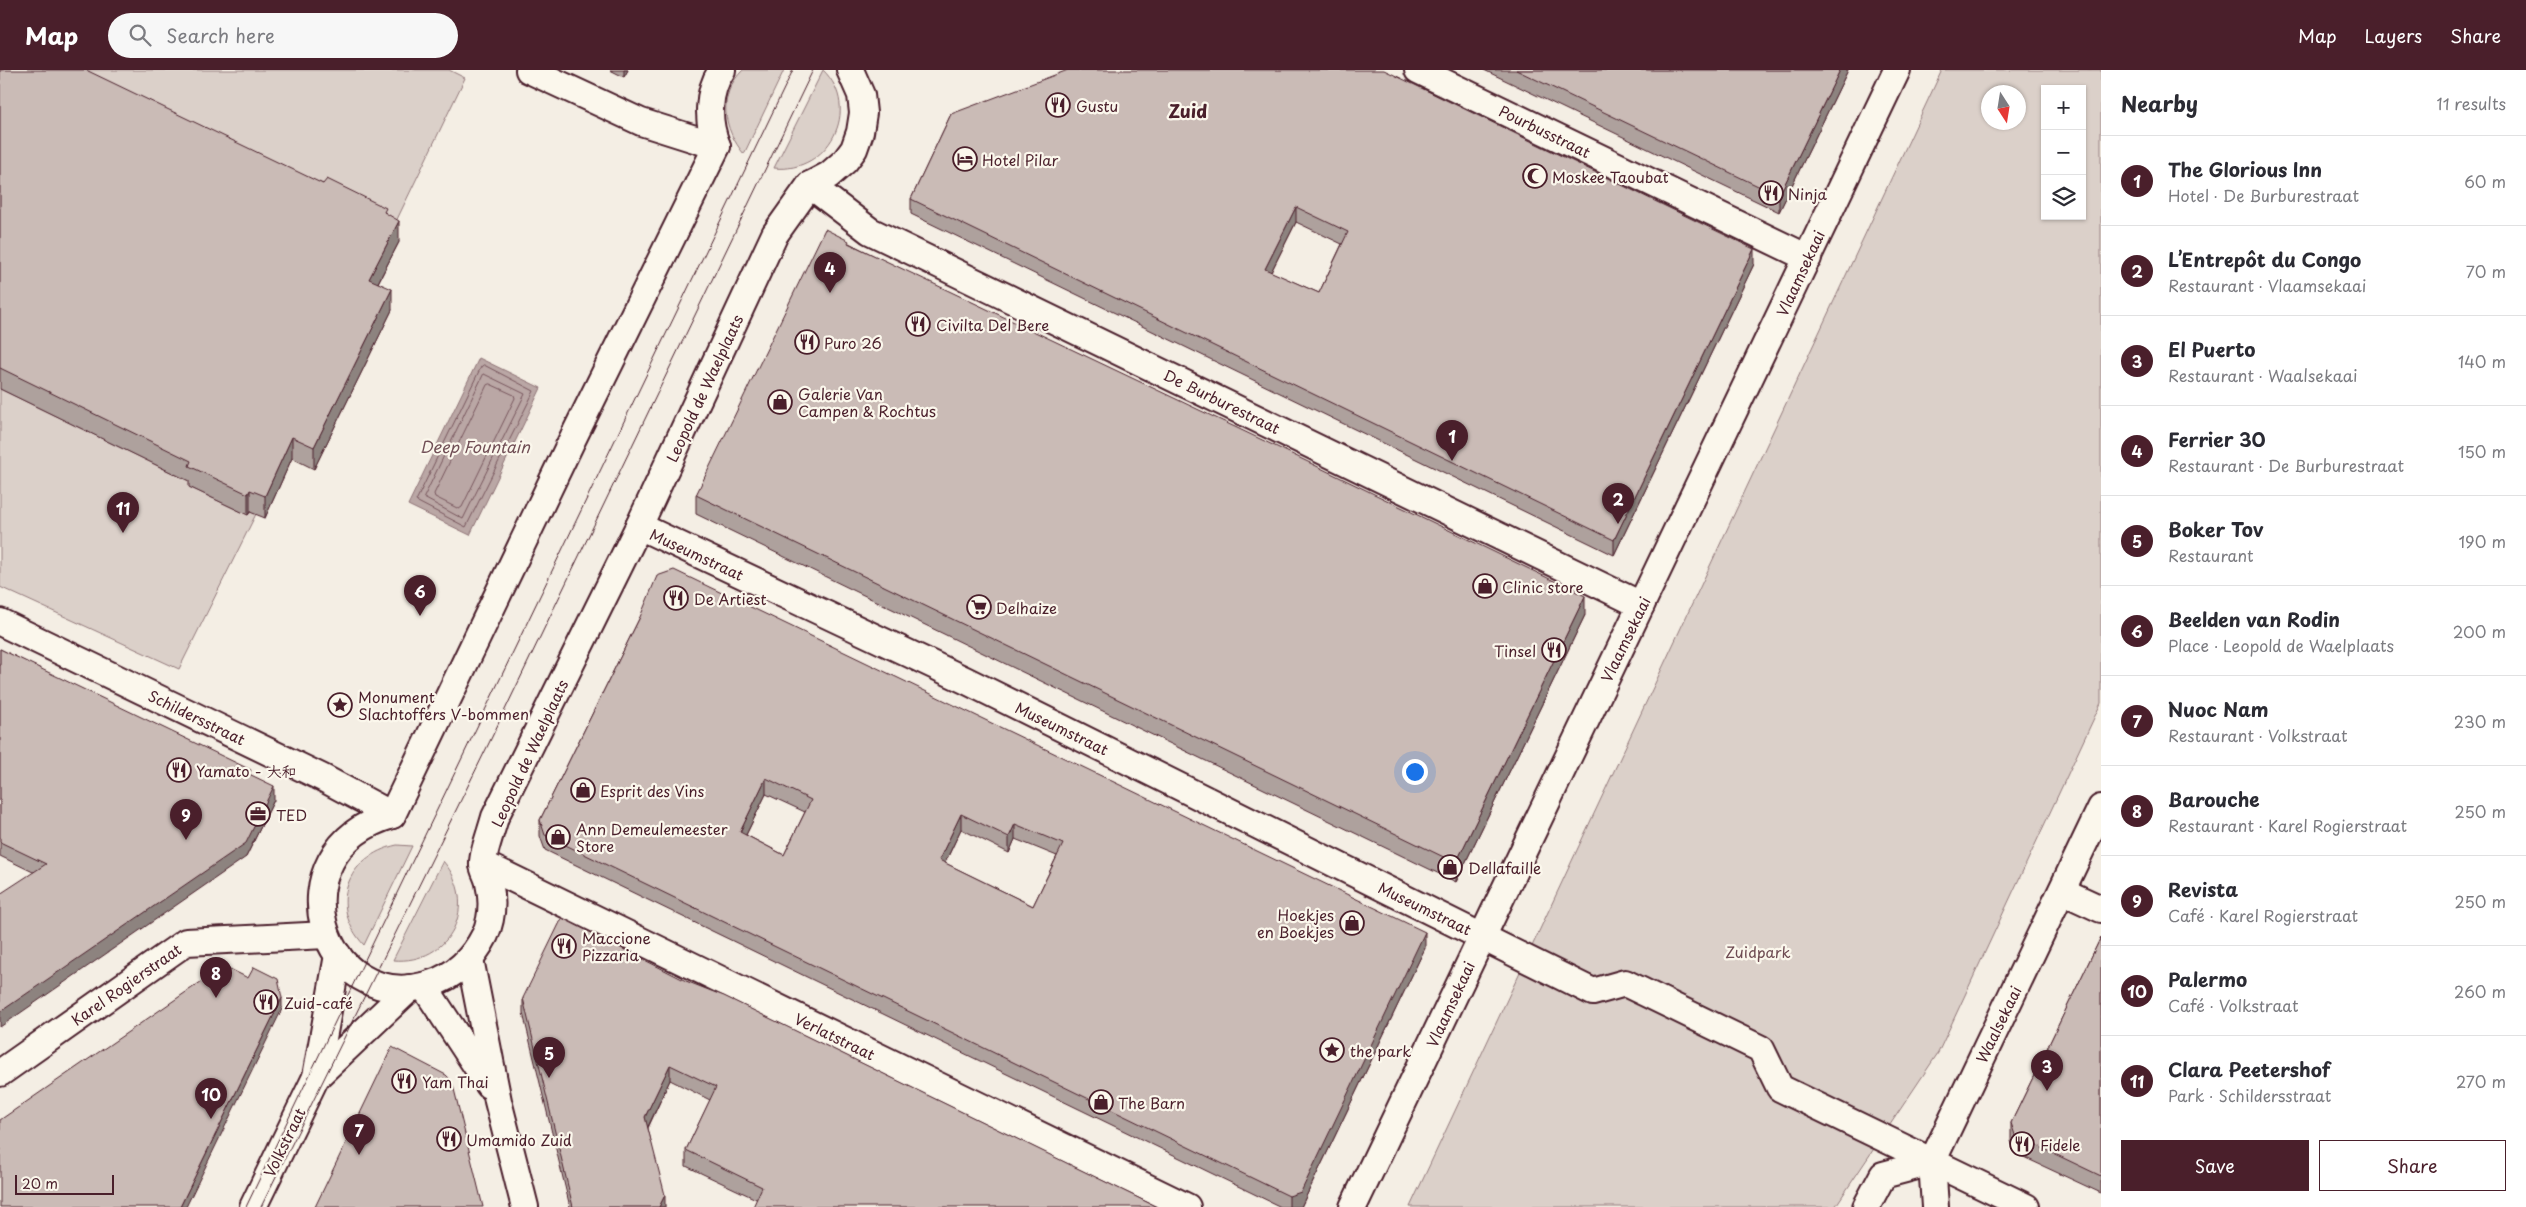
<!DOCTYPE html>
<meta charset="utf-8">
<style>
:root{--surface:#fff;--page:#f7f7f7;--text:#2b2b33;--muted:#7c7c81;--line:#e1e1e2;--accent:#4a1f2b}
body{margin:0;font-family:"Playpen Sans","LXGW WenKai TC",sans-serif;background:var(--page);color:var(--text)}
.controls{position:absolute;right:15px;top:15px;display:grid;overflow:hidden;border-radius:0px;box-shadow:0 1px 4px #0004}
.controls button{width:45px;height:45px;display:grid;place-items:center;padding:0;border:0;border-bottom:1px solid var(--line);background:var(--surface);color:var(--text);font:25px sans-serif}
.compass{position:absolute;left:1981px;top:15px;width:45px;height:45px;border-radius:50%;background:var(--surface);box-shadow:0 1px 4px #0004;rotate:168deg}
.scale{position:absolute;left:15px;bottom:12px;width:99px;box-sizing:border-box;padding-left:5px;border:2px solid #4a1f2b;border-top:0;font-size:14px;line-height:18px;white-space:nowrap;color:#4a1f2b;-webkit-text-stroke:4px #fbf7ec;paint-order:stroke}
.you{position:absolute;left:1414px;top:701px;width:18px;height:18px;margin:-12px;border:4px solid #fff;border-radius:50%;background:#1a73e8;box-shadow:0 0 0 8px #1a73e833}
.badge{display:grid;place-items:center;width:32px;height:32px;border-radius:50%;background:var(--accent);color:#fff;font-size:16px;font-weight:700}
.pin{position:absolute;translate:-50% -41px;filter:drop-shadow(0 1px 2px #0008)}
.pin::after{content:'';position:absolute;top:26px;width:18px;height:15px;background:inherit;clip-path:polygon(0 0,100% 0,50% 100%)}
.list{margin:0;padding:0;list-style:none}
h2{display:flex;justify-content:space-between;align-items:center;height:65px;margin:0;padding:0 20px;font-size:21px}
h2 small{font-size:16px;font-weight:400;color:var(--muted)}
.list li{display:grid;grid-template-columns:32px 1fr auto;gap:15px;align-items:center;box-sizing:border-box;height:90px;padding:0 20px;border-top:1px solid var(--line)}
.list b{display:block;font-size:19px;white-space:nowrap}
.list p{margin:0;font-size:16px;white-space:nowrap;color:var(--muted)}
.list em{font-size:16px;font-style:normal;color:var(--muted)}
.actions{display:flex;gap:10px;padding:15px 20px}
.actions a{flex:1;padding:11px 0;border:1px solid var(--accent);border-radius:0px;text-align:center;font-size:18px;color:var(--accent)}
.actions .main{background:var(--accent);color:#fff}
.icon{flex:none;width:28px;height:28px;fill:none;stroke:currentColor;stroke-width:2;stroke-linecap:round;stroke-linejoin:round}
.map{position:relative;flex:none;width:2101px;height:1137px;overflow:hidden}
header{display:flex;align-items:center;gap:30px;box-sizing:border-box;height:70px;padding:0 25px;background:var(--accent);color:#fff}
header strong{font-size:24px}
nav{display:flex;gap:28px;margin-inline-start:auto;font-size:18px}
.search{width:350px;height:45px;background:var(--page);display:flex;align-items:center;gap:12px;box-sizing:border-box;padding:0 18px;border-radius:28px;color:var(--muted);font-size:19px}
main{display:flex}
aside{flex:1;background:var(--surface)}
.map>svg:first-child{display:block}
.green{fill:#dbd0c9;stroke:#92787a;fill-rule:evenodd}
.water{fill:#baa7a5;stroke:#8d7174}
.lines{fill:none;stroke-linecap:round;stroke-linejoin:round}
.shore{stroke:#77555c;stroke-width:1}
.street-casing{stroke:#4a1f2b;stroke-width:30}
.street{stroke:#fbf7ec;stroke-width:26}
.tram{stroke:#4a1f2b;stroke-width:1}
.wall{fill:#aea19d;stroke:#4a1f2b;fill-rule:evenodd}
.shaded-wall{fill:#8d837f;stroke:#4a1f2b}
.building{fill:#cabbb6;stroke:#4a1f2b;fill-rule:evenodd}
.labels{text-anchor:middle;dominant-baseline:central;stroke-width:4.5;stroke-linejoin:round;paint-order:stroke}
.poi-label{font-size:15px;fill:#4a1f2b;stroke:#fbf7ec;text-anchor:start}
.street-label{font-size:15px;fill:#4a1f2b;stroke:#fbf7ec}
.park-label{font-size:15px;fill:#6e4b52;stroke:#fbf7ec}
.water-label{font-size:16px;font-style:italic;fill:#714f56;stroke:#fbf7ec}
.quarter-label{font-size:18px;font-weight:bold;fill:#4a1f2b;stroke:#fbf7ec}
</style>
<header>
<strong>Map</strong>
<div class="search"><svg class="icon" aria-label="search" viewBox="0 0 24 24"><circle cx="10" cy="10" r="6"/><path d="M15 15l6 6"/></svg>Search here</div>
<nav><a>Map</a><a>Layers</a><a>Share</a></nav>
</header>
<main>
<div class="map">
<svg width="2101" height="1137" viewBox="0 0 2101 1137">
<rect width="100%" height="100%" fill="#f4eee4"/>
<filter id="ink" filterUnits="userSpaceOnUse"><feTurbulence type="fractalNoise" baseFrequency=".02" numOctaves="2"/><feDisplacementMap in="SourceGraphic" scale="10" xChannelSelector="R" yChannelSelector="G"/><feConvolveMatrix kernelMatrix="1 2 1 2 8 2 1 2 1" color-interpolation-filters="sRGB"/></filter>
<g filter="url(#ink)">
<g class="green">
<path d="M42 0H449L465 8 389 166Z"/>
<path d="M743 0H784L744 84C723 59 717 25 743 0Z"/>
<path d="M823 0C863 39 828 104 774 98Z"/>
<path d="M1942 0H2101V633L1938 983 1835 1137H1410ZM2045 19H2082V146H2045ZM1988 22H2018V52H1988Z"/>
<path d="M0 319 191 412 189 417 248 445 250 441 256 444 179 599 0 517Z"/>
<path d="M397 775 412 776 364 875C328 836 346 786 397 775Z"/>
<path d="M443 791C480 834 451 895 393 890Z"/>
</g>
<path class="water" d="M479 288 541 318 470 465 408 435Z"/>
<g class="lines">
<g class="shore">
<path d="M484 295 534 321 466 457 416 431 481 297Z"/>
<path d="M484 304 525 324 463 449 424 428Z"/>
<path d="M490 314 514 325 515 328 462 437 459 439 435 427 434 424 487 315Z"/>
</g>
<g class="street-casing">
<g id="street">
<path d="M529 0 641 52 717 76"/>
<path d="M722 0C707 22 707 52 717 76L572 370 392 745C269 781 321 948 430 914 455 906 473 889 485 865 492 849 493 830 489 813 488 807 484 801 483 795 482 785 492 759 495 747L639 456 775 164 810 115 829 105 845 91 854 79 860 62 863 43 861 25 850 0"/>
<path d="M1418 0 1808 188"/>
<path d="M810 115 870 161 1641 535"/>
<path d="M639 456 965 610 1593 922 1625 913 1761 979 1780 1018 2026 1137"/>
<path d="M0 552 323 708 392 745"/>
<path d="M483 794 1187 1137"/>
<path d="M2062 821 2101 839"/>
<path d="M470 889 498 1031 525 1137"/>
<path d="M424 916 489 1015"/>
<path d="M0 1003 186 872 326 865"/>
<path d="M316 1007 410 918"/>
<path d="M1932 1092 1935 1137"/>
<path d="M253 1137 316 1007 338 885"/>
<path d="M1353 1137 1897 0"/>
<path d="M1866 1137 1883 1105 1932 1092 2101 738"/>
</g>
</g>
<use href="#street" class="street"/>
<g class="tram">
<path d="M246 1137 793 0"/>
<path d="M261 1137 490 671 813 0"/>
</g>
</g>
<g class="wall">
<path d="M0 0 323 114 386 143 399 172 378 213 392 240 314 399 292 388 265 448 250 442 248 445 189 417V411L0 319Z"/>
<path d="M610 0H628L624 7Z"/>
<path d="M1484 0H1848L1779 142Z"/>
<path d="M951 44 1754 194 1614 485 911 144V129ZM1296 152 1342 174 1319 223 1271 202Z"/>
<path d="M849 173 1585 545 1456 812 696 444V425Z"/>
<path d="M640 547 1425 878 1301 1137H1281L545 780 540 766V750ZM766 724 805 742 784 785 746 765ZM961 759 1009 783 1015 769 1057 786 1033 836 945 793Z"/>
<path d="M0 579 251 705 274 730 246 787 33 802 0 786Z"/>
<path d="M2101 867V1123L2015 1083 2011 1071V1053Z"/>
<path d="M686 911 1157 1137 756 1129 686 1096V1080L710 1030 670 1010 648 1058 665 1137H570L523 943V928Z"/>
</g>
<g class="shaded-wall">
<path d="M624 0H628L624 7Z"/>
<path d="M1840 0H1848L1779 142V126Z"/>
<path d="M1296 137V152L1265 214V199Z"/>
<path d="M399 151V172L369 230V209Z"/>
<path d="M1754 179V194L1614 485V470Z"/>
<path d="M392 219V240L314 399V377Z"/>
<path d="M292 367V388L265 448V426Z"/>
<path d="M250 420V442L248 445V424Z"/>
<path d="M1585 526V545L1456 812V793Z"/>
<path d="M766 708V724L740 777V762Z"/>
<path d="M274 716V730L246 787 0 957V942Z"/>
<path d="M961 744V759L939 805V790Z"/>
<path d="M1015 754V769L1009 783V767Z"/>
<path d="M1425 862V878L1301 1137H1289V1126Z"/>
<path d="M282 928V939L186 1137H180Z"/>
<path d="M670 995V1010L645 1063V1047Z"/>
<path d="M665 1125V1137H659Z"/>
</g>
<g class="building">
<path d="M0 0H86L323 114 327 109 386 138 384 142 399 151 369 209 392 219 314 377 292 367 265 426 250 420 248 424 189 396 191 391 0 298Z"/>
<path d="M1068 0H1384L1754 179 1614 470 911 129 951 44ZM1296 137 1348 162 1319 223 1265 199Z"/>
<path d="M1516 0H1840L1779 126Z"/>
<path d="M825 159 849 171 848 173 1277 377 1585 526 1456 793 696 425Z"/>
<path d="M674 500 1425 862 1301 1122 1289 1126 545 765 540 750 640 547 657 506ZM766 708 811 730 784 785 740 762ZM961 744 1009 767 1015 754 1063 774 1033 836 939 790Z"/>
<path d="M0 579 251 700 249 704 274 716 246 773 0 942V824L46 794 0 772Z"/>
<path d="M562 848 686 911 724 926 1157 1137H753L762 1117 686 1080 716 1017 670 995 645 1047 665 1125 659 1137H573L523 928Z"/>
<path d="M2101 867V1106L2015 1065 2011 1053Z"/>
<path d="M224 896 248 908 254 897 278 909 282 928 180 1137H0V1050Z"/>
<path d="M392 977 446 1005 452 1011 483 1137H315Z"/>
</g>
</g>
<defs>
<g id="restaurant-ring" transform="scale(1.25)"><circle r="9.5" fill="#fbf7ec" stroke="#4a1f2b" stroke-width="1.5"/><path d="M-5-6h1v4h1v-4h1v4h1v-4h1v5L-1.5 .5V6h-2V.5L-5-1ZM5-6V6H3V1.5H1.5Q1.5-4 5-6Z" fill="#4a1f2b"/></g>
<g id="hotel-ring" transform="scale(1.25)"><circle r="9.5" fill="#fbf7ec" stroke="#4a1f2b" stroke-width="1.5"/><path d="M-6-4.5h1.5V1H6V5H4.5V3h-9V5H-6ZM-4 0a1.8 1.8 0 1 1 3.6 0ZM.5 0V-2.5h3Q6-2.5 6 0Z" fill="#4a1f2b"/></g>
<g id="mosque-ring" transform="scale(1.25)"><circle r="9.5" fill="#fbf7ec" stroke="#4a1f2b" stroke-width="1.5"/><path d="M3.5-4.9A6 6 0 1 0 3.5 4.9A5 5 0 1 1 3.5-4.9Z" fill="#4a1f2b"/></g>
<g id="shop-ring" transform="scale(1.25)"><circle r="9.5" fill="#fbf7ec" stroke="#4a1f2b" stroke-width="1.5"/><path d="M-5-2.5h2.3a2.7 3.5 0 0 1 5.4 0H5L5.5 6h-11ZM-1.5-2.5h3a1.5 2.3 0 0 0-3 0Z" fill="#4a1f2b"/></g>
<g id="supermarket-ring" transform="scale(1.25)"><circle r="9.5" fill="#fbf7ec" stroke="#4a1f2b" stroke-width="1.5"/><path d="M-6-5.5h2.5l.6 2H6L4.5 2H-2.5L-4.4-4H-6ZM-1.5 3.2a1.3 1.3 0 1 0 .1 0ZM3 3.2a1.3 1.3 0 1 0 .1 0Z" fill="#4a1f2b"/></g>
<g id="sight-ring" transform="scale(1.25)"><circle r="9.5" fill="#fbf7ec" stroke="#4a1f2b" stroke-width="1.5"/><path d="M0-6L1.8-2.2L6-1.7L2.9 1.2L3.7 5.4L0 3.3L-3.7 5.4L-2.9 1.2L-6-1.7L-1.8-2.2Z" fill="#4a1f2b"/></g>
<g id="office-ring" transform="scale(1.25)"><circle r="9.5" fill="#fbf7ec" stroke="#4a1f2b" stroke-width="1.5"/><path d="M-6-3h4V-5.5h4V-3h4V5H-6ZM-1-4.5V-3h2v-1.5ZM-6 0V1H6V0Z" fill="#4a1f2b"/></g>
</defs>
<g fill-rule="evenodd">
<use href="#restaurant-ring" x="1058" y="35"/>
<use href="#hotel-ring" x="965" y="89"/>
<use href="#mosque-ring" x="1535" y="106"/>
<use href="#restaurant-ring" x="1771" y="123"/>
<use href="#restaurant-ring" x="918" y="254"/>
<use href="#restaurant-ring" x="807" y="272"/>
<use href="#shop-ring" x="780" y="332"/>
<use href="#shop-ring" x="1485" y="516"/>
<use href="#restaurant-ring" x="676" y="528"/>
<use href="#supermarket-ring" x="979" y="537"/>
<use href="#restaurant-ring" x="1554" y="580"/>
<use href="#sight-ring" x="340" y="635"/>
<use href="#restaurant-ring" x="179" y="700"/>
<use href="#shop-ring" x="583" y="720"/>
<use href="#office-ring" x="258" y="744"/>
<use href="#shop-ring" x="558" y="767"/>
<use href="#shop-ring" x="1450" y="797"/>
<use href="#shop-ring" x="1352" y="853"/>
<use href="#restaurant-ring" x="564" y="876"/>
<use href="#restaurant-ring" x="266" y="932"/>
<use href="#sight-ring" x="1332" y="980"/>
<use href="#restaurant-ring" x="404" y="1011"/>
<use href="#shop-ring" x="1101" y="1032"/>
<use href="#restaurant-ring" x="449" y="1069"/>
<use href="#restaurant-ring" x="2022" y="1074"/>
</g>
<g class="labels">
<g class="poi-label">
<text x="1076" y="35">Gustu</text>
<text x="982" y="89">Hotel Pilar</text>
<text x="1552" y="106">Moskee Taoubat</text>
<text x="1788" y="123">Ninja</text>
<text x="936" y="254">Civilta Del Bere</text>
<text x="824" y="272">Puro 26</text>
<text x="798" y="323">Galerie Van<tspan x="798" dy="17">Campen &amp; Rochtus</tspan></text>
<text x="1502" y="516">Clinic store</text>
<text x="694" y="528">De Artiest</text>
<text x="996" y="537">Delhaize</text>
<text x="1536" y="580" text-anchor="end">Tinsel</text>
<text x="358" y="626">Monument<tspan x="358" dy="17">Slachtoffers V-bommen</tspan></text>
<text x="196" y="700">Yamato - 大和</text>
<text x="600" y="720">Esprit des Vins</text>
<text x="276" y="744">TED</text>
<text x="576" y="758">Ann Demeulemeester<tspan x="576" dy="17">Store</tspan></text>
<text x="1468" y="797">Dellafaille</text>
<text x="1334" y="844" text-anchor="end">Hoekjes<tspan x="1334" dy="17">en Boekjes</tspan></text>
<text x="582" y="867">Maccione<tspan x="582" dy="17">Pizzaria</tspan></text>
<text x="284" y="932">Zuid-café</text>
<text x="1350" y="980">the park</text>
<text x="422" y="1011">Yam Thai</text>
<text x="1118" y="1032">The Barn</text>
<text x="466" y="1069">Umamido Zuid</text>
<text x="2040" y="1074">Fidele</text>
</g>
<g class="street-label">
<text transform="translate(1545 61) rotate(26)">Pourbusstraat</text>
<text transform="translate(1800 203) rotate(-65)">Vlaamsekaai</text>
<text transform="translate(704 318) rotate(-65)">Leopold de Waelplaats</text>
<text transform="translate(1222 331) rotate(26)">De Burburestraat</text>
<text transform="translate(697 484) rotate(25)">Museumstraat</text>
<text transform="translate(1625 569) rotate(-64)">Vlaamsekaai</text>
<text transform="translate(197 647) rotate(26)">Schildersstraat</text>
<text transform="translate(1062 658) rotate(26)">Museumstraat</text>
<text transform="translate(529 683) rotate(-65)">Leopold de Waelplaats</text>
<text transform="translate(1425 838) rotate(26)">Museumstraat</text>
<text transform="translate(126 914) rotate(-35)">Karel Rogierstraat</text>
<text transform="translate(1450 934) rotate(-65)">Vlaamsekaai</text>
<text transform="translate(1998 954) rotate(-64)">Waalsekaai</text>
<text transform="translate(835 966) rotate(26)">Verlatstraat</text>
<text transform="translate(284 1072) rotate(-64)">Volkstraat</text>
</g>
<g class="park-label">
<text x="1758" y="881">Zuidpark</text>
</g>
<g class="water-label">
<text x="475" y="376">Deep Fountain</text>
</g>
<g class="quarter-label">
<text x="1188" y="40">Zuid</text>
</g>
</g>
</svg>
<div class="controls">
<button>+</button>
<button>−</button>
<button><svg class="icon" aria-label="layers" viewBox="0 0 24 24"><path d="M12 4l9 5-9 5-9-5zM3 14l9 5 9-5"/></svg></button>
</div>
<svg class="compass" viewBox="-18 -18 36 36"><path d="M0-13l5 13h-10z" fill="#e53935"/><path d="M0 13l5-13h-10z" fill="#7c7c81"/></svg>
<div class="scale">20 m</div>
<div class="you"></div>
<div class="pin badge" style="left:1452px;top:391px">1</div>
<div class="pin badge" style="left:1618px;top:454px">2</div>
<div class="pin badge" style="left:2047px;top:1021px">3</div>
<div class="pin badge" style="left:830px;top:223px">4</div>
<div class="pin badge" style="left:549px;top:1008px">5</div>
<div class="pin badge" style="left:420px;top:546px">6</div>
<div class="pin badge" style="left:359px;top:1085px">7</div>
<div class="pin badge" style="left:216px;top:928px">8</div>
<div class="pin badge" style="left:186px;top:770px">9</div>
<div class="pin badge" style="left:211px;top:1049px">10</div>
<div class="pin badge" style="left:123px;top:463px">11</div>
</div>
<aside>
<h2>Nearby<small>11 results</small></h2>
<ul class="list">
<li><span class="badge">1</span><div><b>The Glorious Inn</b><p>Hotel · De Burburestraat</p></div><em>60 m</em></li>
<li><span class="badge">2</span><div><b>L’Entrepôt du Congo</b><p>Restaurant · Vlaamsekaai</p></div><em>70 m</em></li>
<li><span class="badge">3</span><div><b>El Puerto</b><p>Restaurant · Waalsekaai</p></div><em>140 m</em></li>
<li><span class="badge">4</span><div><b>Ferrier 30</b><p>Restaurant · De Burburestraat</p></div><em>150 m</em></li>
<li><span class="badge">5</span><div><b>Boker Tov</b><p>Restaurant</p></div><em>190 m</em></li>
<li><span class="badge">6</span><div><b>Beelden van Rodin</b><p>Place · Leopold de Waelplaats</p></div><em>200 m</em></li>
<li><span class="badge">7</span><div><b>Nuoc Nam</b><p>Restaurant · Volkstraat</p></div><em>230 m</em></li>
<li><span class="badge">8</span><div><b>Barouche</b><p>Restaurant · Karel Rogierstraat</p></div><em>250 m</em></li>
<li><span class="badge">9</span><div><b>Revista</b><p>Café · Karel Rogierstraat</p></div><em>250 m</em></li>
<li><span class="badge">10</span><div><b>Palermo</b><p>Café · Volkstraat</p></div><em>260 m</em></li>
<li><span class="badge">11</span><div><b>Clara Peetershof</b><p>Park · Schildersstraat</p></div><em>270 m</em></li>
</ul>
<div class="actions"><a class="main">Save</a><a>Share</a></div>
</aside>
</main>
